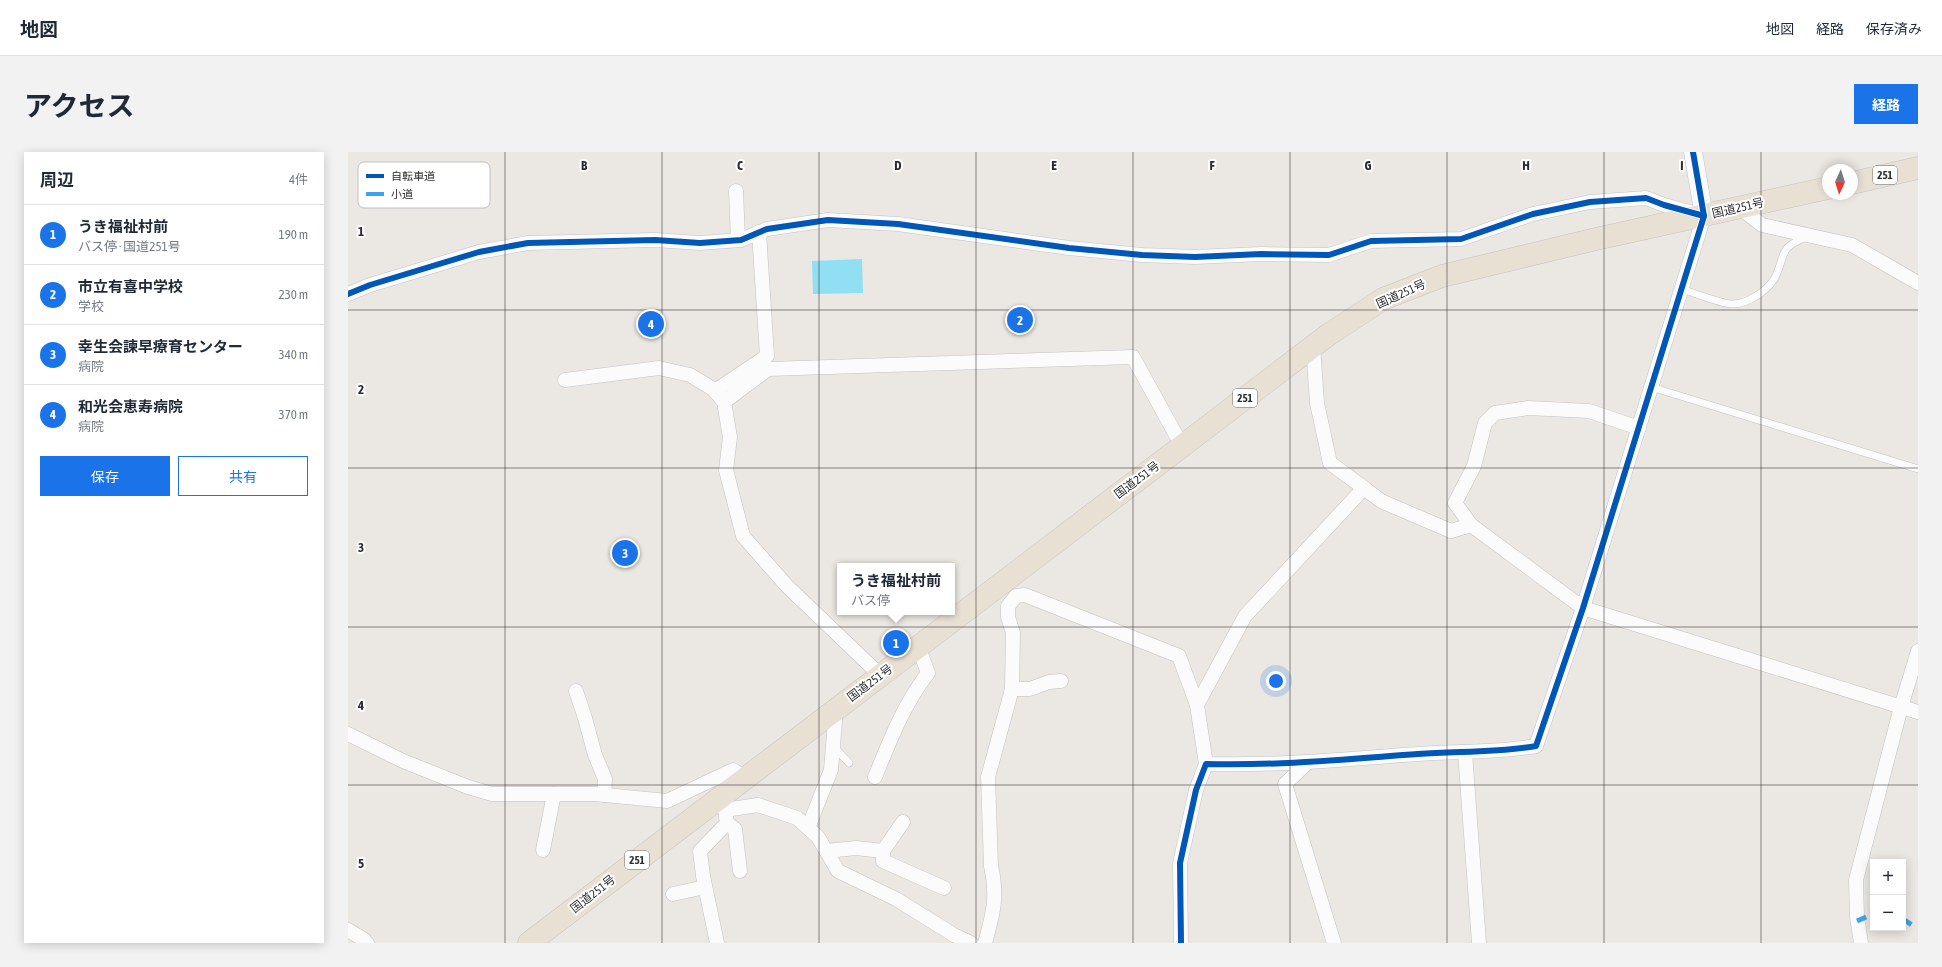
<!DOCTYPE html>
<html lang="ja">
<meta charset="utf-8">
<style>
:root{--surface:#fff;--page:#f2f2f3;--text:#1f2937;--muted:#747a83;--line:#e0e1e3;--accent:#1a73e8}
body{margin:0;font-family:"Asap Condensed","Noto Sans JP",sans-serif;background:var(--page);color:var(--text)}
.controls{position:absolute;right:12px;bottom:12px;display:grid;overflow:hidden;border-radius:0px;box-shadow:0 2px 10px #0003}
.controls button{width:36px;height:36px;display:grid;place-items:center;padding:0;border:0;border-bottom:1px solid var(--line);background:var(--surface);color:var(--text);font:20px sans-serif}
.compass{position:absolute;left:1474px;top:12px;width:36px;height:36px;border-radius:50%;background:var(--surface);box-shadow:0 2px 10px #0003;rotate:184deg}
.you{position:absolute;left:928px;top:529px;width:14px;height:14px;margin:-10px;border:3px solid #fff;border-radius:50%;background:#1a73e8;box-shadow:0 0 0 6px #1a73e833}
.badge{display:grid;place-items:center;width:26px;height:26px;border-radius:50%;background:var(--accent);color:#fff;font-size:13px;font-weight:700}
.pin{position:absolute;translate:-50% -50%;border:2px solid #fff;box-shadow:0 1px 4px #0006}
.popup{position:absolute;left:489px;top:411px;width:118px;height:52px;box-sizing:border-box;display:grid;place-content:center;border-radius:0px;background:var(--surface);filter:drop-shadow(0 1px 3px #0005);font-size:13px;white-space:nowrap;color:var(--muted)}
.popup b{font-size:15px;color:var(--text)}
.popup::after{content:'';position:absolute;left:50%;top:100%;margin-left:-8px;border:8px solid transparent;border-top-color:var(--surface)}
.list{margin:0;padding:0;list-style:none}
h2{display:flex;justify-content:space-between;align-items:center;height:52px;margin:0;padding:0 16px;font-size:17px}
h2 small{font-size:13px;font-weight:400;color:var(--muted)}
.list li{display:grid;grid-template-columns:26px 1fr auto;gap:12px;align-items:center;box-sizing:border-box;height:60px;padding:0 16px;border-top:1px solid var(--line)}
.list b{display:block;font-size:15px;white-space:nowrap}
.list p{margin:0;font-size:13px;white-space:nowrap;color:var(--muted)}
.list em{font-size:13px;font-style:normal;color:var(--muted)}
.actions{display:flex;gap:8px;padding:12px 16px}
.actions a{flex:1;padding:9px 0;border:1px solid var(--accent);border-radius:0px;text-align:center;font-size:14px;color:var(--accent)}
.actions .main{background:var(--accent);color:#fff}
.map{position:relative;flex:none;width:1570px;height:791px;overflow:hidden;border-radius:0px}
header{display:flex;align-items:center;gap:24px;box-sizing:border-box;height:56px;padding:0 20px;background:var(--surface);border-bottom:1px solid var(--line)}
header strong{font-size:19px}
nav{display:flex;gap:22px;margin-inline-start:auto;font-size:14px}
.intro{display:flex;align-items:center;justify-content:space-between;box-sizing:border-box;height:96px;padding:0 24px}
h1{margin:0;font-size:28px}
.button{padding:10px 18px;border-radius:0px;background:var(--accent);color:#fff;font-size:14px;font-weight:700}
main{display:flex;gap:24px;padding:0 24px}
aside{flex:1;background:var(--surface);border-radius:0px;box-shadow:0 2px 10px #0003}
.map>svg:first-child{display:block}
.water{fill:#90dff3}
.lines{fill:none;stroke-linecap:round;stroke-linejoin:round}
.service-casing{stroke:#c4c3c3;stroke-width:8}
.minor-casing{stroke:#c4c3c3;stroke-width:15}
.tertiary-casing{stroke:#c4c3c3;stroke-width:19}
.trunk-casing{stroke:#c6c4c3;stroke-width:23}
.service{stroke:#fcfbfb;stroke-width:7}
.minor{stroke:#fcfbfb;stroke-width:14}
.tertiary{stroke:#fcfbfb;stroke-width:18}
.trunk{stroke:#e9e0d4;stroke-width:22}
.quiet{stroke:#3ea3eb;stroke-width:5;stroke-dasharray:10 5;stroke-linecap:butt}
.cycleway-casing{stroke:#fff;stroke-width:8}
.cycleway{stroke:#0057b8;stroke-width:6}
.grid{fill:none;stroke:#2d2d2d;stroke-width:1;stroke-opacity:0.55}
.labels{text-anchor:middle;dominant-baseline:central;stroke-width:4;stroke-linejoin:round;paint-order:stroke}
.shield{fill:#fff;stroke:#6c6c6c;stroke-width:1}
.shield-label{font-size:11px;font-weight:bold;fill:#2d2d2d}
.street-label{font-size:12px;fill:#2d2d2d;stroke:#fff}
.key{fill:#fff;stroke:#c0c0c0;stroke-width:1}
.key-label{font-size:11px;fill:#2d2d2d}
.grid-label{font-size:13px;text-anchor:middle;font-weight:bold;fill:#2d2d2d;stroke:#fff;stroke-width:4;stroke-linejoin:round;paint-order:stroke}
</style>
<header>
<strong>地図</strong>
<nav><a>地図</a><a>経路</a><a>保存済み</a></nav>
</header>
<div class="intro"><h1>アクセス</h1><a class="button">経路</a></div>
<main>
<aside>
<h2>周辺<small>4件</small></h2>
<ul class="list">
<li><span class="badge">1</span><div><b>うき福祉村前</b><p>バス停 · 国道251号</p></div><em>190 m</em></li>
<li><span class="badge">2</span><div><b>市立有喜中学校</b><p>学校</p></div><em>230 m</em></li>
<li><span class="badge">3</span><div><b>幸生会諫早療育センター</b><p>病院</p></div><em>340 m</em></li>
<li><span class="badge">4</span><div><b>和光会恵寿病院</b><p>病院</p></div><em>370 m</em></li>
</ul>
<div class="actions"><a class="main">保存</a><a>共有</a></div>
</aside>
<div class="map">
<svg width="1570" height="791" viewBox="0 0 1570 791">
<rect width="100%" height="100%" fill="#ebe7e2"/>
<path class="water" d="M514 107 515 141 465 142 464 109Z"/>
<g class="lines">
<g class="service-casing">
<g id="service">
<path d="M1333 137C1347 141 1370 151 1383 152 1400 153 1424 136 1429 121 1438 99 1432 96 1458 85"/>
<path d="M1303 235 1570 317"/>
<path d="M486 595 501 611"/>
</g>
</g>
<g class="minor-casing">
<g id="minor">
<path d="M388 39 390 88"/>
<path d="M1392 56 1414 73 1504 93 1570 131"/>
<path d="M0 142 22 133 131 100 180 91 307 88 352 91 393 88 419 77 480 68 550 72 721 96 794 103 847 105 913 102 981 103 1023 89 1113 87 1185 62 1242 50 1298 46 1316 53 1356 64 1235 456 1188 594C1149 601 1110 599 1070 602 1000 607 928 614 858 612L848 638 832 711 833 791"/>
<path d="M965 194 969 251 982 311 1016 336"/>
<path d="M217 228 311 216 342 223 365 237 376 250 382 285 378 318 395 384 439 434 532 523"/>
<path d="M367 239 419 204 411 80"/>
<path d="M376 250 420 217 785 205 834 294"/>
<path d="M1291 276 1241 259 1180 256 1147 261 1137 271 1126 314 1107 351 1123 373 1235 456 1570 560"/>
<path d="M664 537H682L701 530 713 529"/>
<path d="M228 539 237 566 247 603 257 627 256 643"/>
<path d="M0 582 55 609 120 635 144 642H247L319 649 385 618 396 626"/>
<path d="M1117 600 1131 791"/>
<path d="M960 610 937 632 986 791"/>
<path d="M858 612 849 553 897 464 1016 336 1033 349 1103 379 1123 373"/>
<path d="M527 625C542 588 556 552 580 521L570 494"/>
<path d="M377 658 410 653 449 666 470 685 490 719 548 747 606 783 623 791"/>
<path d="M379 671 387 677 392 719"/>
<path d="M460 676 483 618 488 557"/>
<path d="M195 698 206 642"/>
<path d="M478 699 508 696 535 699V709L596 736"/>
<path d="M535 699 555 670"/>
<path d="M325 742 357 735"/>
<path d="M0 778 15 787 19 791"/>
<path d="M369 791 355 724 352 699 379 671 377 658 371 650"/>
<path d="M637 791C645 762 650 744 643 714L640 625 664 537 665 481 660 465V454L668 444 677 443 831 504 849 553"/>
<path d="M1513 791 1509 765 1508 728 1553 555 1570 499"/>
</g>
</g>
<g class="tertiary-casing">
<path id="tertiary" d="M1345 0 1356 64"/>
</g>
<g class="trunk-casing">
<g id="trunk">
<path d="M1504 31 1570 16"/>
<path d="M181 791 980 183 1035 147 1094 124 1248 87 1480 36"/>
</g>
</g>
<use href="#service" class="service"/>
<use href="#minor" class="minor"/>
<use href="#tertiary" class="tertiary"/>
<use href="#trunk" class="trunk"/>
<g class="quiet">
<path d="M1555 767 1567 775"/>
<path d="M1509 769 1525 762"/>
</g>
<g class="cycleway-casing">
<g id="cycleway">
<path d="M0 142 22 133 131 100 180 91 307 88 352 91 393 88 419 77 480 68 550 72 721 96 794 103 847 105 913 102 981 103 1023 89 1113 87 1185 62 1242 50 1298 46 1316 53 1356 64"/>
<path d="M833 791 832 711 848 638 858 612C928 614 1000 607 1070 602 1110 599 1149 601 1188 594L1235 456 1356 64 1345 0"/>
</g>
</g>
<use href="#cycleway" class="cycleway"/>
</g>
<path class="grid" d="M157 0V791M314 0V791M471 0V791M628 0V791M785 0V791M942 0V791M1099 0V791M1256 0V791M1413 0V791M0 158H1570M0 316H1570M0 475H1570M0 633H1570"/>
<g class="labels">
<g class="shield">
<rect x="1525" y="14" width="24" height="18" rx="3"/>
<rect x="885" y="237" width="24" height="18" rx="3"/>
<rect x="277" y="699" width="24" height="18" rx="3"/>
</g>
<g class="shield-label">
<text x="1537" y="23">251</text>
<text x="897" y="246">251</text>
<text x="289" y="708">251</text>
</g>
<g class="street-label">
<text transform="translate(1390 56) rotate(-13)">国道251号</text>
<text transform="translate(1053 142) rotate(-24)">国道251号</text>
<text transform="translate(789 328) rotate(-37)">国道251号</text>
<text transform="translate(522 531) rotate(-37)">国道251号</text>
<text transform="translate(245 742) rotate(-38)">国道251号</text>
</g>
</g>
<rect x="10" y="10" width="132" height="46" rx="6" class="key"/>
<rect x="18" y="22" width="18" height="4" fill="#0057b8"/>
<rect x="18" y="40" width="18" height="4" fill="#3ea3eb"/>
<g class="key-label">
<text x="43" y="28">自転車道</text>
<text x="43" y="46">小道</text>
</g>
<g class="grid-label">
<text x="236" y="18">B</text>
<text x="392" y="18">C</text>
<text x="550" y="18">D</text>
<text x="706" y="18">E</text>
<text x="864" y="18">F</text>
<text x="1020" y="18">G</text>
<text x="1178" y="18">H</text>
<text x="1334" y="18">I</text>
<text x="13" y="84">1</text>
<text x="13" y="242">2</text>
<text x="13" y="400">3</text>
<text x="13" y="558">4</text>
<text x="13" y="716">5</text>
</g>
</svg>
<div class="controls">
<button>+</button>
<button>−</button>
</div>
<svg class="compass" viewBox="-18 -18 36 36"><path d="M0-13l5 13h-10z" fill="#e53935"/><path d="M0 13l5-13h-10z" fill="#747a83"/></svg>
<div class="you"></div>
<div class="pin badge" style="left:548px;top:491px">1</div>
<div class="popup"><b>うき福祉村前</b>バス停</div>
<div class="pin badge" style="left:672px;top:168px">2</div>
<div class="pin badge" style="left:277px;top:401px">3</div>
<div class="pin badge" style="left:303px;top:172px">4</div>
</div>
</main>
